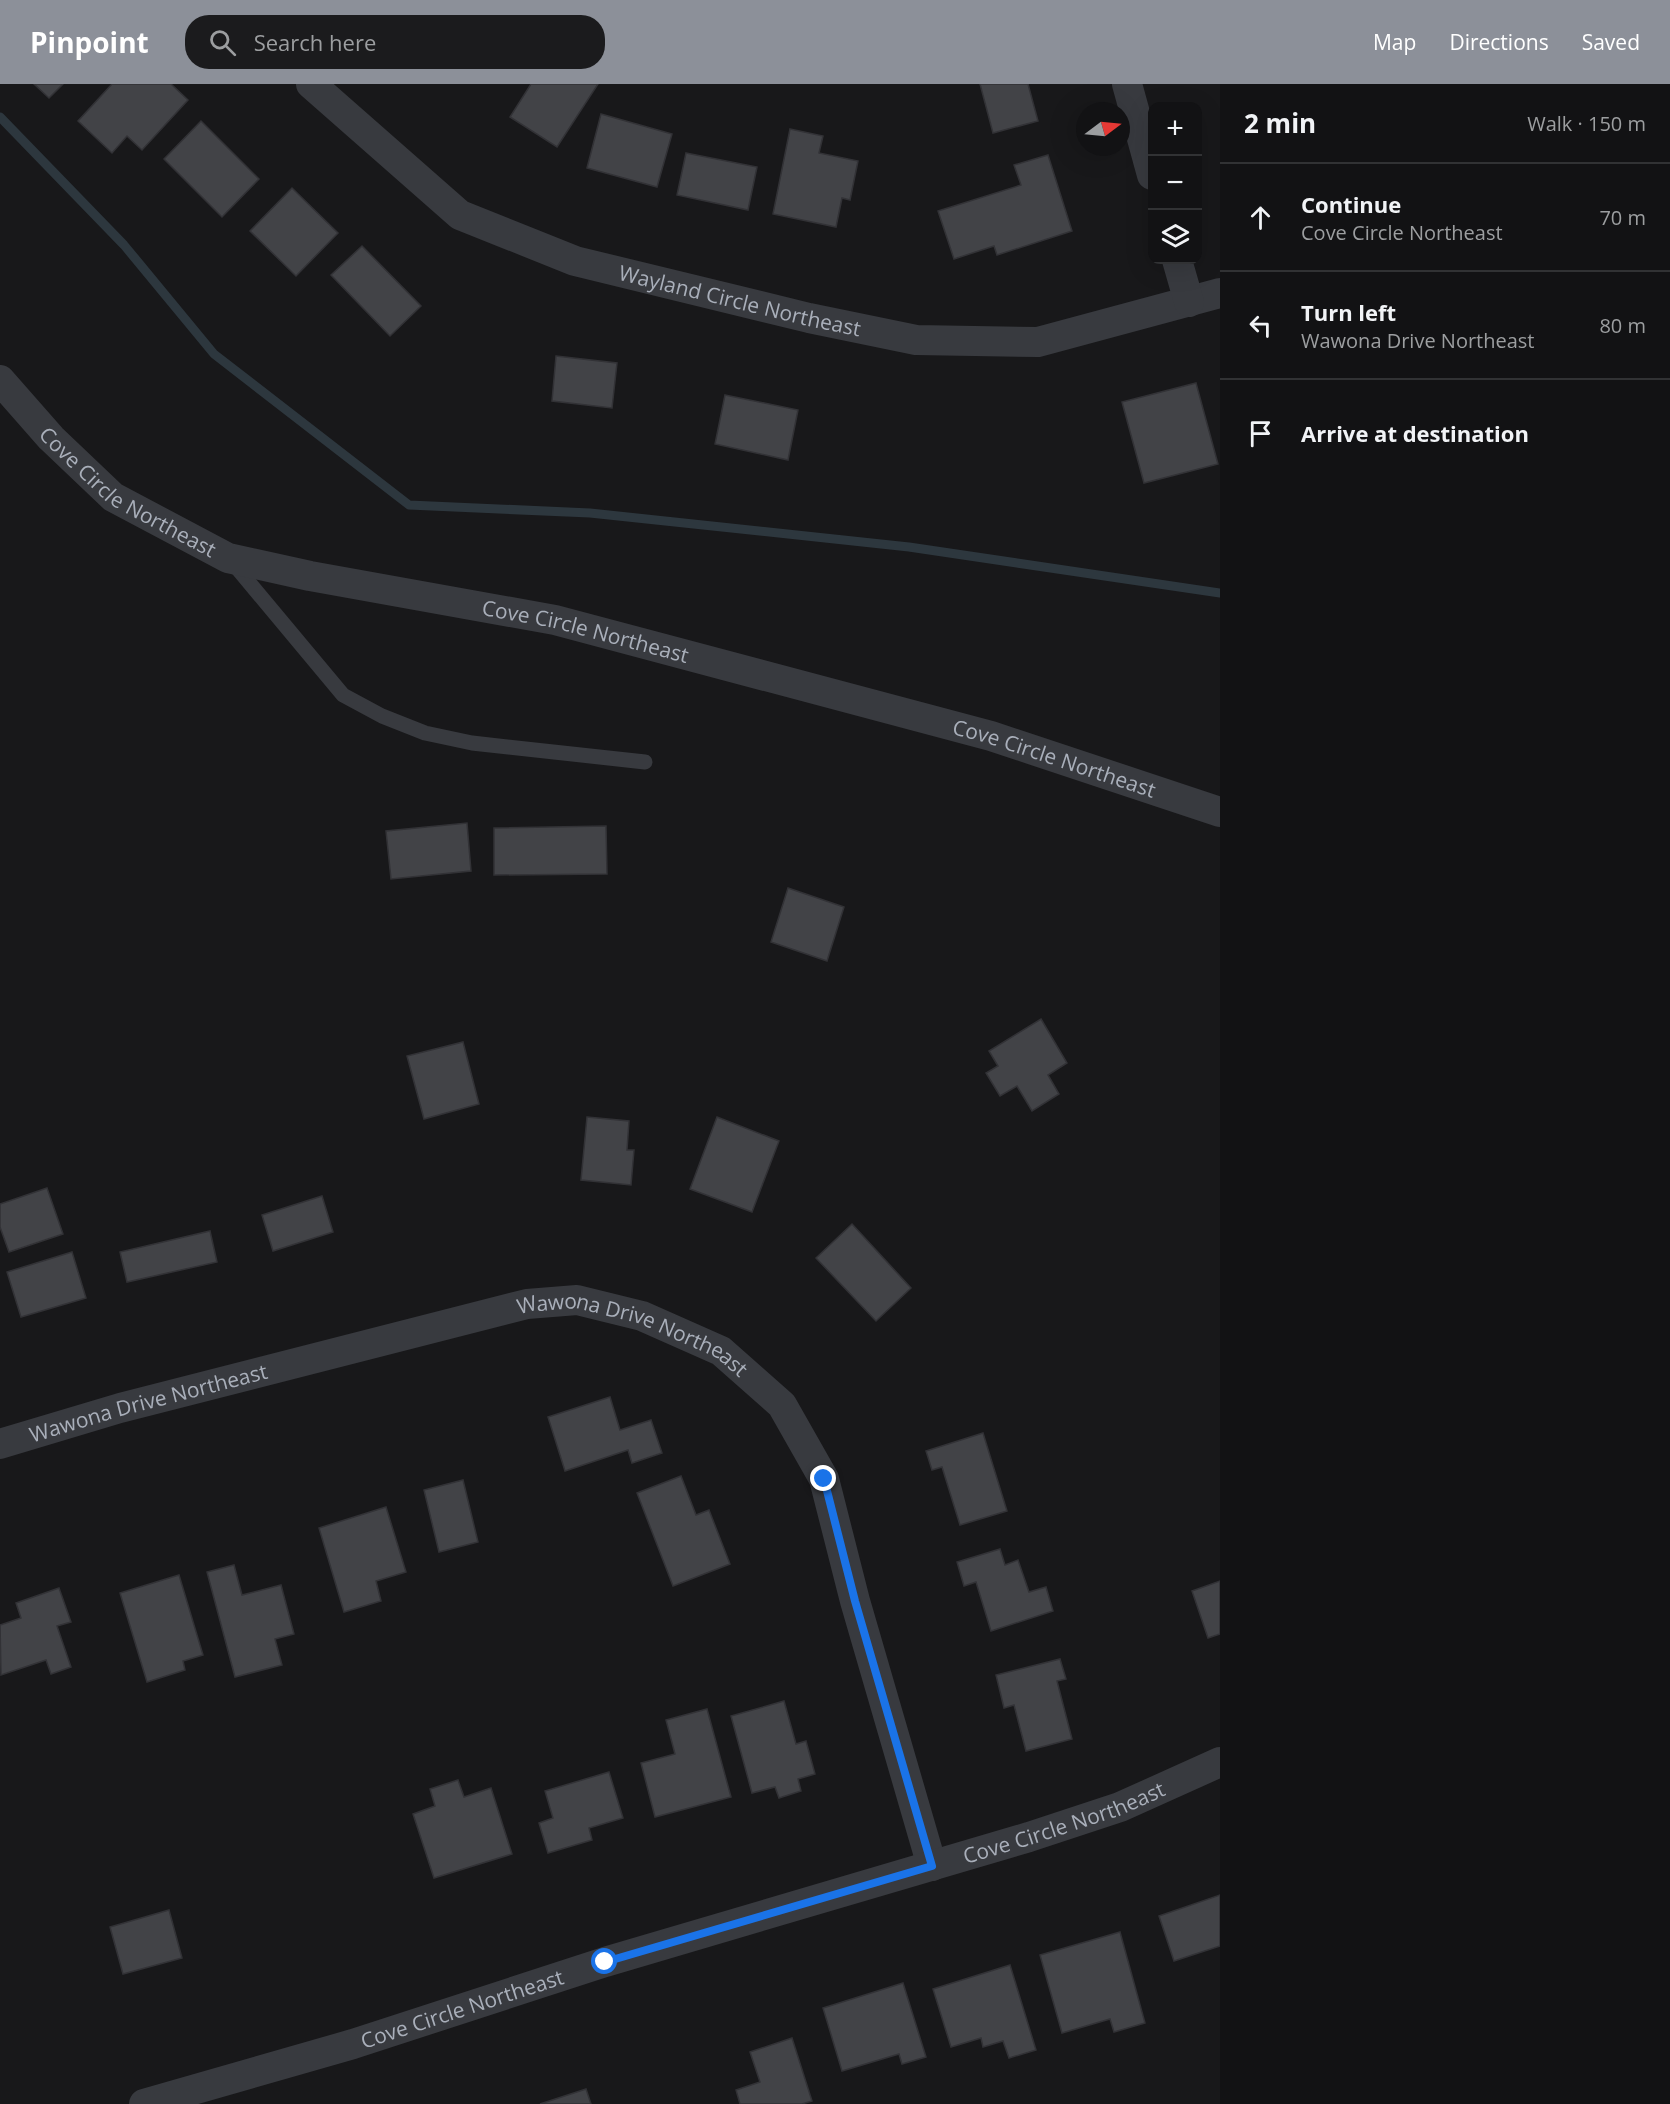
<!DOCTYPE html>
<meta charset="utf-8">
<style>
:root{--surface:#121214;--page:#1b1b1d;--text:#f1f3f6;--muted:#9c9ea0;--line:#313234;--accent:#8c9099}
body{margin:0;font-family:"Open Sans",sans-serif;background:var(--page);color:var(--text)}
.controls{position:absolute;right:18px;top:18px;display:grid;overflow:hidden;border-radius:12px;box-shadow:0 6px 24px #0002}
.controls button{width:54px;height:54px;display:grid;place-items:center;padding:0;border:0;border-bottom:2px solid var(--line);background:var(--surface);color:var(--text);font:30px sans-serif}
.compass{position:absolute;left:1076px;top:18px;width:54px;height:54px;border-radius:50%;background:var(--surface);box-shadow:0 6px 24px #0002;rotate:74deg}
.stop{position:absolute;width:18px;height:18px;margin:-14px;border:4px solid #1a73e8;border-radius:50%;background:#fff}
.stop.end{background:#1a73e8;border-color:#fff;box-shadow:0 2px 6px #0008}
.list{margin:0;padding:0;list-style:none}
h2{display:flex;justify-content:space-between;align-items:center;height:78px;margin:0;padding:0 24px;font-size:26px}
h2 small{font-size:20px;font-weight:400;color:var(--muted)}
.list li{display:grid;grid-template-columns:39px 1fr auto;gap:18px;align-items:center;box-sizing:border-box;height:108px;padding:0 24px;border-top:2px solid var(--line)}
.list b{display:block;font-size:22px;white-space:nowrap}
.list p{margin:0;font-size:20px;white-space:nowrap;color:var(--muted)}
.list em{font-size:20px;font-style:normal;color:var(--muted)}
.icon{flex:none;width:33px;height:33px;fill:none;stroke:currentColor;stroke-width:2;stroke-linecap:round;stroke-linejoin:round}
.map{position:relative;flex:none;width:1220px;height:2020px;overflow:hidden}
header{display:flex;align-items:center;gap:36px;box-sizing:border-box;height:84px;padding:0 30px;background:var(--accent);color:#fff}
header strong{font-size:28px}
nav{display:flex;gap:33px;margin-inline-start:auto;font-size:21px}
.search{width:420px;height:54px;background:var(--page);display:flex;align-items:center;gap:15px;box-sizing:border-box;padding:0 21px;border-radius:24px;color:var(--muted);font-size:22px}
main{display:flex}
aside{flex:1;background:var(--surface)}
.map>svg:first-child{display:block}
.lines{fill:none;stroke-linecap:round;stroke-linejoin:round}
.stream{stroke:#2d373e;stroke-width:9}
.building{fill:#424347;stroke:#323236;stroke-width:1.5}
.service{stroke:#383a3f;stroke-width:15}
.minor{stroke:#383a3f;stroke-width:30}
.route{stroke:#1a73e8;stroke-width:8}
.labels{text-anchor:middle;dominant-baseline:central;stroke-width:5;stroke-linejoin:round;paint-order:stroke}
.street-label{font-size:21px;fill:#a9afba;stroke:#131315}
</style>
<header>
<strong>Pinpoint</strong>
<div class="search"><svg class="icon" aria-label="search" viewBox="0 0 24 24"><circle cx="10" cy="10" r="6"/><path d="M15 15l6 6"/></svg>Search here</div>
<nav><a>Map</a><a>Directions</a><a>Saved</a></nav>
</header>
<main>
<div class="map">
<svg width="1220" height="2020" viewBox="0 0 1220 2020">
<rect width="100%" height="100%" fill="#18181a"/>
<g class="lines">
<path class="stream" d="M0 33 124 161 214 270 409 421 590 429 909 463 1220 509"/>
</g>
<g class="building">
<path d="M34 0H63L49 14Z"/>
<path d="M112 0H171L188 16 142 66 127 52 112 69 78 37Z"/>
<path d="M531 0H598L557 63 510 33Z"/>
<path d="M980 0H1028L1038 37 993 49Z"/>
<path d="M601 30 672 50 657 103 587 84Z"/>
<path d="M201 37 259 95 222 133 164 75Z"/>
<path d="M790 45 823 52 819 69 858 77 850 116 842 114 836 143 773 130Z"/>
<path d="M686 69 757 83 748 126 677 111Z"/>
<path d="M1048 71 1072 147 997 171 994 162 954 175 938 127 1021 101 1014 81Z"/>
<path d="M292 104 338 149 296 192 250 147Z"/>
<path d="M362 162 421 222 390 252 331 191Z"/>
<path d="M556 272 617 279 612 324 552 317Z"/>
<path d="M1196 299 1218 380 1144 399 1122 318Z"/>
<path d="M725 311 798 326 788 376 715 360Z"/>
<path d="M467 739 471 787 391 795 386 747Z"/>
<path d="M606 742 607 790 494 791V744Z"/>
<path d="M788 804 844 823 827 877 771 858Z"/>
<path d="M1041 935 1067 979 1048 991 1059 1010 1032 1027 1017 1002 1000 1012 986 989 998 982 989 967Z"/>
<path d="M463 958 479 1020 424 1035 407 972Z"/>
<path d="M587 1033 629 1037 627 1066H634L631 1101 581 1096Z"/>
<path d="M717 1033 779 1057 752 1128 690 1105Z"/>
<path d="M47 1104 63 1150 9 1168 0 1143V1120Z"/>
<path d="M322 1112 333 1148 273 1167 262 1131Z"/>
<path d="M852 1140 911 1204 876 1237 816 1174Z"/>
<path d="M210 1147 217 1178 127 1198 120 1168Z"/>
<path d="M72 1168 86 1214 21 1233 7 1188Z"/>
<path d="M610 1313 620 1346 651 1336 662 1369 632 1379 628 1366 565 1387 548 1333Z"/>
<path d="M983 1349 1007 1427 960 1441 942 1383 932 1386 926 1367Z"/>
<path d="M681 1392 696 1431 709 1426 730 1480 673 1502 637 1409Z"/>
<path d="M463 1396 478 1458 439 1468 424 1406Z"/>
<path d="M386 1423 406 1488 376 1497 381 1517 344 1528 319 1444Z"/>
<path d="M1000 1465 1005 1481 1018 1476 1029 1508 1046 1503 1053 1527 991 1547 976 1498 964 1502 957 1478Z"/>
<path d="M234 1481 242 1511 281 1501 294 1550 275 1555 282 1581 235 1593 207 1488Z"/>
<path d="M179 1491 203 1571 183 1577 185 1586 147 1598 120 1509Z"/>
<path d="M1220 1497V1550L1208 1554 1192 1507Z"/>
<path d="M59 1504 71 1538 57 1542 71 1583 51 1590 46 1576 1 1591 0 1541 21 1534 16 1519Z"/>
<path d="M1060 1575 1066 1595 1057 1597 1072 1655 1026 1667 1014 1621 1004 1624 996 1591Z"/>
<path d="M784 1617 796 1660 806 1657 815 1690 798 1695 801 1707 779 1714 775 1703 752 1709 731 1632Z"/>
<path d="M707 1625 731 1713 655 1733 641 1679 675 1670 666 1636Z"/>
<path d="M609 1688 623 1734 589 1744 592 1756 548 1769 539 1739 553 1734 545 1707Z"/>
<path d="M458 1696 464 1713 491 1704 512 1770 434 1794 413 1730 435 1722 430 1705Z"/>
<path d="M1220 1811V1862L1174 1877 1159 1832Z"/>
<path d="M169 1826 182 1874 123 1890 110 1843Z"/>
<path d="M1120 1848 1145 1939 1114 1948 1110 1935 1062 1949 1040 1871Z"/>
<path d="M1010 1881 1036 1966 1009 1974 1003 1957 983 1963 981 1954 951 1963 933 1905Z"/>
<path d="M903 1899 926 1973 902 1980 899 1970 842 1987 823 1924Z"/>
<path d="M792 1954 812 2017 802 2020H740L736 2006 760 1998 750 1968Z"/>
<path d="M586 2005 591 2020H540Z"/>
</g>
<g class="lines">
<path class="service" d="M232 478 343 611 382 632 425 649 472 659 645 678"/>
<g class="minor">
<path id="s1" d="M311 0 460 131 575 177 809 234 916 256 1038 258 1220 209"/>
<path d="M1127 0 1152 91"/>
<path d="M1177 176 1189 218"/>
<path id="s2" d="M0 296 51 354 113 413 228 474 310 492 555 536 991 652 1220 728"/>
<path id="s3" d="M0 1360 120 1324 527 1220 577 1216 642 1232 721 1267 782 1321 824 1395 855 1517 932 1782"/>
<path id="s4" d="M144 2020 353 1960 605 1878 1029 1753 1120 1723 1220 1678"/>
</g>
</g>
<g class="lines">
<path class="route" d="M605 1878 932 1782 855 1517 824 1395"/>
</g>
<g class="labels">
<g class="street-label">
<text stroke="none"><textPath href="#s1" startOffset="492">Wayland Circle Northeast</textPath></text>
<text stroke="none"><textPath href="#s2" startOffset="172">Cove Circle Northeast</textPath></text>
<text stroke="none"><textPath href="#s2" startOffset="658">Cove Circle Northeast</textPath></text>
<text stroke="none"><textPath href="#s2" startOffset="1144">Cove Circle Northeast</textPath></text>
<text stroke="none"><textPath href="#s3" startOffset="658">Wawona Drive Northeast</textPath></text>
<text stroke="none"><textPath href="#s3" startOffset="154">Wawona Drive Northeast</textPath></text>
<text stroke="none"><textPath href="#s4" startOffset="962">Cove Circle Northeast</textPath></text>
<text stroke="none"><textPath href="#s4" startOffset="332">Cove Circle Northeast</textPath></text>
</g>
</g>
</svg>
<div class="controls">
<button>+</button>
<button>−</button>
<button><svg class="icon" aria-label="layers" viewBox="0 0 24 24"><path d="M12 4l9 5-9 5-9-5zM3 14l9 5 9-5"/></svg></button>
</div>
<svg class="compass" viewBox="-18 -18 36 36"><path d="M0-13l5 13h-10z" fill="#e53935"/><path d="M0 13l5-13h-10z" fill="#9c9ea0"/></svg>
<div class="stop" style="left:605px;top:1878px"></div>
<div class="stop end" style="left:824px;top:1395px"></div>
</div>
<aside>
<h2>2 min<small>Walk · 150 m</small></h2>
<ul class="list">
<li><svg class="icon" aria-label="ahead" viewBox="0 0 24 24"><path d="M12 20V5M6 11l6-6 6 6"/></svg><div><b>Continue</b><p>Cove Circle Northeast</p></div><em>70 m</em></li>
<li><svg class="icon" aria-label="left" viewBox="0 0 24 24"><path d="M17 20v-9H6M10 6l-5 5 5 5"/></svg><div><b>Turn left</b><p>Wawona Drive Northeast</p></div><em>80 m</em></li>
<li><svg class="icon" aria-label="arrive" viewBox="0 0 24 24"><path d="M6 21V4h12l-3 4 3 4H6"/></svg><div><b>Arrive at destination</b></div></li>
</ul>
</aside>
</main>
